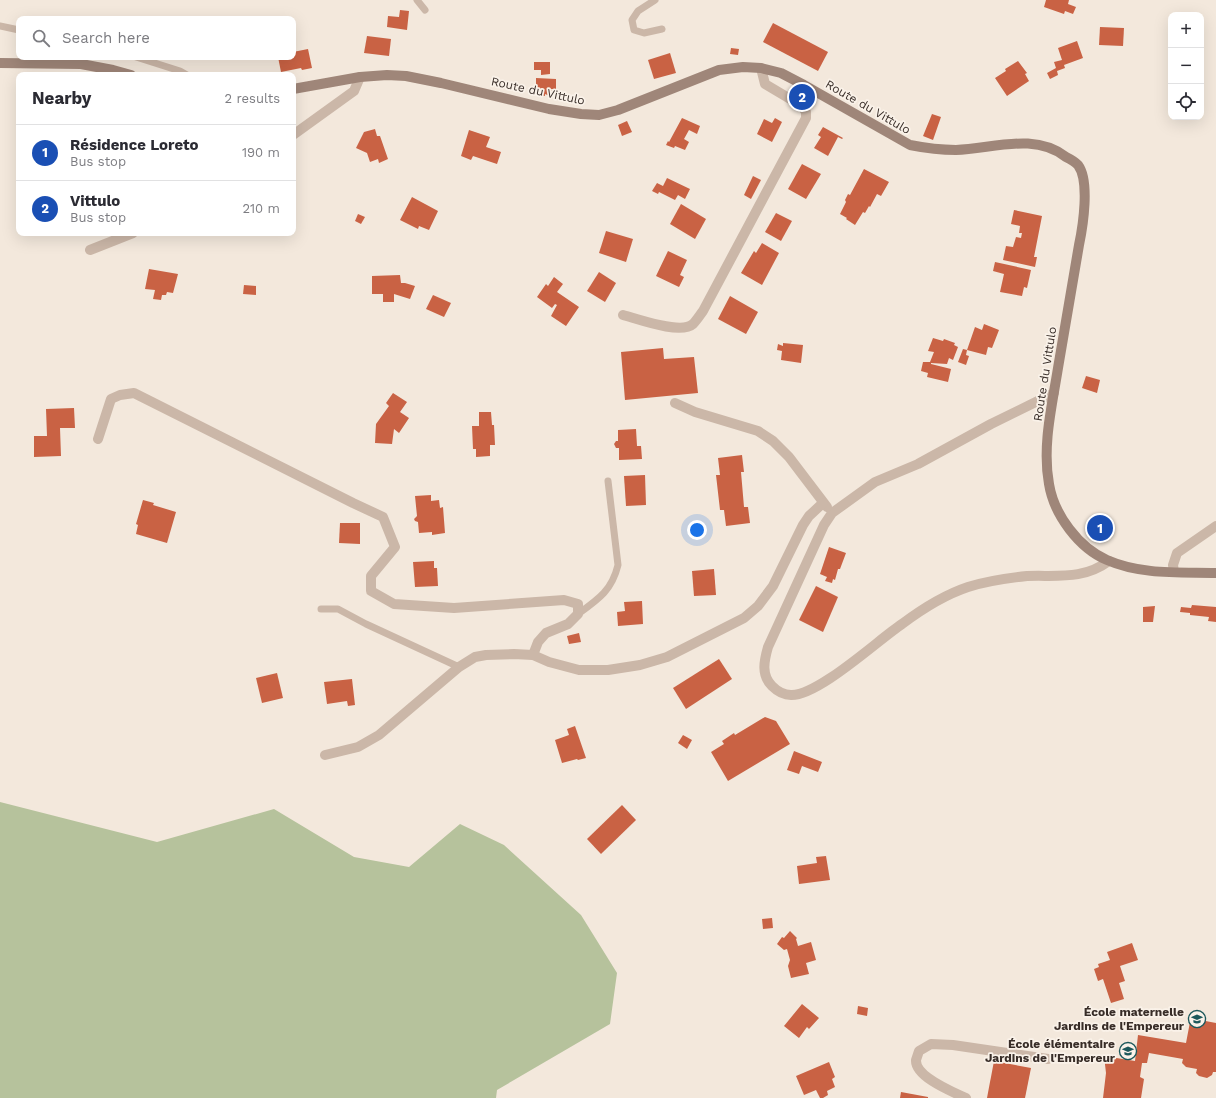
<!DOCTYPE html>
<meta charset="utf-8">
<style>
:root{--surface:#fff;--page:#f2f2f3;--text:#2b2b33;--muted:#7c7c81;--line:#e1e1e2;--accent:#1a73e8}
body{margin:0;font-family:"Work Sans",sans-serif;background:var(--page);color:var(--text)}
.controls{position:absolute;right:12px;top:12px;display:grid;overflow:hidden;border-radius:8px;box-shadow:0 4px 16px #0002}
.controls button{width:36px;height:36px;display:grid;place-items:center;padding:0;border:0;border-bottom:1px solid var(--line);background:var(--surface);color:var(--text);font:20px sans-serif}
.you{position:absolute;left:697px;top:530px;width:14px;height:14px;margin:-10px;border:3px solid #fff;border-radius:50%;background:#1a73e8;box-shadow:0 0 0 6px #1a73e833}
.badge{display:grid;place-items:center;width:26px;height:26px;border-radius:50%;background:var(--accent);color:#fff;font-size:13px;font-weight:700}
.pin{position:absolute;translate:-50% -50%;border:2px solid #fff;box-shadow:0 1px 4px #0006}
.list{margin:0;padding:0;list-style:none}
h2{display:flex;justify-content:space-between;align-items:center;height:52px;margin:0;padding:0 16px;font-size:17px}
h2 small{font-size:13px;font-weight:400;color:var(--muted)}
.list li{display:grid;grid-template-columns:26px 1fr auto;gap:12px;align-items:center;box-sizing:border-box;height:56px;padding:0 16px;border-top:1px solid var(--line)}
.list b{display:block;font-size:15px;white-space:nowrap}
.list p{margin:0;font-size:13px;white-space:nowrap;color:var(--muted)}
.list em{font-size:13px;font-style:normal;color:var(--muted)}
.icon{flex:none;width:22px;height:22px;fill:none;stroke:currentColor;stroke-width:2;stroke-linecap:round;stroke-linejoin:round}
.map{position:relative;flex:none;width:1216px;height:1098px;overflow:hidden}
.search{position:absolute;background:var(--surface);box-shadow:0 4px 16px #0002;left:16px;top:16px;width:280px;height:44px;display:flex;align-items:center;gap:10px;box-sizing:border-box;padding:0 14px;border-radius:8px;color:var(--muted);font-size:15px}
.panel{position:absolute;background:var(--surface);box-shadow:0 4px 16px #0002;left:16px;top:72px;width:280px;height:164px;border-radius:8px}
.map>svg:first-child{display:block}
.green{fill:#b6c29c}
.building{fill:#c96244}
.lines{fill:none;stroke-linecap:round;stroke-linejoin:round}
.lane{stroke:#cbb7a8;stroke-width:7}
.street{stroke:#cbb7a8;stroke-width:10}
.secondary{stroke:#9f8679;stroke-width:10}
.labels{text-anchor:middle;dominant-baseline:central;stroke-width:3.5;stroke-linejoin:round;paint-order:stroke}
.street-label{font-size:12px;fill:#382d28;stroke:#faf2e9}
.poi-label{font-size:12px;font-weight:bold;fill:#382d28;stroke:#faf2e9;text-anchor:end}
</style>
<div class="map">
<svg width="1216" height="1098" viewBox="0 0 1216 1098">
<rect width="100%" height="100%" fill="#f3e8dc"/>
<path class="green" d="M0 802 157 842 274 809 354 857 409 867 460 824 504 845 581 915 617 973 610 1024 497 1090 496 1098H0Z"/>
<g class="building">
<path d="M1046 0H1069L1068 4 1076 7 1073 14 1065 11 1064 14 1044 7Z"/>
<path d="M400 10 409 11 407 30 387 27 388 16 399 17Z"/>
<path d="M773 23 828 52 818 71 763 42Z"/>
<path d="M1100 27 1124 28 1123 46 1099 45Z"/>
<path d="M367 36 391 39 389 56 364 53Z"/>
<path d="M1077 41 1083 58 1064 65 1065 68 1057 71 1058 75 1050 79 1047 73 1056 68 1054 62 1062 60 1058 48Z"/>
<path d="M731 48 739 49 738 55 730 54Z"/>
<path d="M308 49 312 68 302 70 301 68 281 72 278 57H293V52Z"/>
<path d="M670 53 676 73 654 79 648 60Z"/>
<path d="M1018 61 1027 73 1025 74 1029 81 1007 96 995 78 1006 71 1005 69Z"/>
<path d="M534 62H550V74L541 75V70H534Z"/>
<path d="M536 78 556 79V89H551L552 97 545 94V96L534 94 535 87H536Z"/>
<path d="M932 114 941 117 933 140 923 136Z"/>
<path d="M682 118 700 126 697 134 689 130 684 139 689 142 685 150 675 146 674 148 666 145 668 141 669 142Z"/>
<path d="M775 118 782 122 772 142 757 134 764 119 772 123Z"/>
<path d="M627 121 632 132 622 136 618 125Z"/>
<path d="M823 127 843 138 842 139 838 137 828 156 814 148 821 137 818 135Z"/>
<path d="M375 129 377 136H380L388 159 379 163 378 159 370 162 367 153 356 148 364 132Z"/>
<path d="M469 130 490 137 486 147 501 152 497 164 473 156 471 160 461 156Z"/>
<path d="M802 164 821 174 806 199 788 189Z"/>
<path d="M864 169 889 182 881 196 877 194 870 207 869 206 865 213 863 212 855 225 846 219 847 218 840 214 846 202 845 200 848 194 850 195Z"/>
<path d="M753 176 761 180 751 199 744 195Z"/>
<path d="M667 178 690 189 685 199 678 195 675 200 659 192 658 194 652 191 657 183 663 186Z"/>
<path d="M412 197 438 211 429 230 419 226 418 229 400 220Z"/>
<path d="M681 204 706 219 695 239 670 224Z"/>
<path d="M1014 210 1042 216 1034 257H1037L1035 267 1003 260 1006 246 1013 247 1016 237 1021 238 1022 233H1019L1020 226 1011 224Z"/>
<path d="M776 213 792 221 781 241 765 232Z"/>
<path d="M358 214 365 217 361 224 355 221Z"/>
<path d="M606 231 633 239 626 262 599 253Z"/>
<path d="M762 243 779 253 762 285 741 273 754 251 756 253Z"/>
<path d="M668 251 687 260 680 275 684 277 679 287 656 276Z"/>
<path d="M995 262 1031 270 1027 288 1024 287 1022 296 1000 292 1004 274 993 271Z"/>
<path d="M149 269 178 274 173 293 167 292 166 295H162L161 300 153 299 155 290 145 289Z"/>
<path d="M599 272 616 283 605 302 587 291Z"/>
<path d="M400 275 401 283H405L415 286 410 299 394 294V302H383V294H372V276Z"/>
<path d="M554 277 563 284 557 292 579 307 566 326 551 316 557 305 555 304 552 308 537 297 546 284 548 286Z"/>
<path d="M244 285 256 286V295L243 294Z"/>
<path d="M433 295 451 303 444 317 426 309Z"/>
<path d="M730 296 758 312 746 334 718 319Z"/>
<path d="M984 324 999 330 992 348 988 347 986 355 967 350 975 327 982 330Z"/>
<path d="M933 338 943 341 944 339 955 343 954 345 958 347 953 360 949 358 947 364 931 363V364L951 369 948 382 927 377 928 373 921 371 923 362H930L934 352 928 351Z"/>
<path d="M783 343 803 345 801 363 781 360 782 351 777 350 778 344 783 346Z"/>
<path d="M663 348 664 359 694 357 698 393 625 400 621 352Z"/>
<path d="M963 349 967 350 966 355 969 356 966 365 958 362Z"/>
<path d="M1086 376 1100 380 1097 393 1082 388Z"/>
<path d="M393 393 407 402 400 412 409 418 399 433 394 429 392 444 375 443 376 424 389 406 386 403Z"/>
<path d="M74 408 75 428H60L61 456 34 457V436H47L46 409Z"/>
<path d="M479 412H491L492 425H494L495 445H490V456L476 457V449H473L472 426H479Z"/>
<path d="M636 429 637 446H641L642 459 619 460V448H616L614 444 616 441H618V430Z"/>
<path d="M742 455 744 472H741L744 507H748L750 523 726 526 724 510H720L716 475H720L718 458Z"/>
<path d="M645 475 646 505 626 506 624 476Z"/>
<path d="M431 495V501L439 500 440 508 443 507 445 533 432 535V532L419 533 418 522 415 521 414 519 417 516 415 496Z"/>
<path d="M143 500 154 503 153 505 176 512 167 543 136 534 138 525 136 524Z"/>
<path d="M340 523H360V544L339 543Z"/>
<path d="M829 547 846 553 840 569H838L835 580 833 579 832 583 825 581 827 577 820 574Z"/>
<path d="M434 561V568H437L438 586 415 587 413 562Z"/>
<path d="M714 569 716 595 694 596 692 571Z"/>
<path d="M816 586 838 597 823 632 799 620Z"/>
<path d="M642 601 643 624 618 626 617 612 625 611 624 602Z"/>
<path d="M1192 605 1216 607V622L1208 621 1209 617 1190 615V613L1180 612 1181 607 1191 608Z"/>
<path d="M1155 606 1153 622H1143V607Z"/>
<path d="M579 633 581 642 569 644 567 636Z"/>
<path d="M719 659 732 679 686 709 673 688Z"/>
<path d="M277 673 283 698 262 703 256 678Z"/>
<path d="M352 679 355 705 348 706 347 701 327 704 324 682Z"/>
<path d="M765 717 776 721 790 744 728 781 711 752 724 744 722 741 734 733 735 735Z"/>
<path d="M575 726 586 758 578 760 577 759 562 763 555 740 569 735 567 729Z"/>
<path d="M683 735 692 740 687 749 678 743Z"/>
<path d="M794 751 822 762 818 772 802 766 799 774 787 770Z"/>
<path d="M622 805 636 820 601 854 587 839Z"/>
<path d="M826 856 830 880 799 884 797 866 817 863 816 857Z"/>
<path d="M772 918 773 928 763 929 762 919Z"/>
<path d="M790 931 797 938 796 939 798 946 811 942 816 960 806 963 809 974 791 978 788 966 790 960 787 949 784 950 777 944 782 937 784 938Z"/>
<path d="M1132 943 1138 960 1120 966 1125 981 1119 983 1124 999 1111 1003 1103 979 1098 981 1094 969 1099 967 1098 964 1110 960 1107 952Z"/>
<path d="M802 1004 819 1018 809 1029 807 1027 799 1038 784 1026Z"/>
<path d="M858 1006 868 1008 867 1016 857 1014Z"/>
<path d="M1195 1019 1216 1023V1072H1213L1212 1075 1207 1078 1199 1076 1196 1073 1197 1069 1186 1067 1182 1063 1183 1059 1149 1053 1147 1063H1142L1140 1077 1144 1079 1141 1098H1103L1106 1073 1104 1056 1135 1061 1138 1035 1186 1043 1190 1022Z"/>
<path d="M994 1061 1031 1068 1025 1098H987Z"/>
<path d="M829 1062 835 1077 832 1079 835 1087 827 1091 828 1095 823 1098H820L816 1090 804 1095 796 1076Z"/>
<path d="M901 1092 928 1097V1098H900Z"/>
</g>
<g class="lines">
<g class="lane">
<path d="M417 0 425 10"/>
<path d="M655 0 638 11 632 20 634 30 644 33 662 29"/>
<path d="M0 26 19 30"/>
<path d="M136 57 180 71 187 75"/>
<path d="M321 609H338L366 624 459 667"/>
<path d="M578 614C599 599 612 590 618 565L608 481"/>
</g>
<g class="street">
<path d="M293 135 354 91 360 77"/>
<path d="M90 250 133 233"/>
<path d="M623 315C638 319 681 335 693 324 697 320 700 315 703 311L806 118V112L802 106 765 84 761 68"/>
<path d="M1054 393 991 424 918 464 875 482 832 513 824 525 768 647C764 661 761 675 772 686 777 691 784 695 791 695 818 696 878 640 902 624 922 609 944 595 968 587 987 581 1008 578 1027 576 1058 575 1083 580 1109 561"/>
<path d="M675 403 695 412 758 431 773 441 789 457 827 507"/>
<path d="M98 439 111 399 120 395 134 393 353 503 383 517 395 547 371 576V591L394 604 454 608 564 600 578 604V614L568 624 546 633 538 642 533 655"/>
<path d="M1174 572 1173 565 1177 553 1216 526"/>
<path d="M325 755 358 747 379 735 459 667 475 657 486 655 514 654 533 655 549 662 579 670H608L640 665 667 657 744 618 758 606 773 586 803 525 809 516 823 503"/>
<path d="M966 1098C953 1092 915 1077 916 1060 917 1057 918 1054 919 1051L931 1044 953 1045 1048 1059"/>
</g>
<g class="secondary">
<path d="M0 63 81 64 113 70 131 75"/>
<path d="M293 89 360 77 387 75 406 76 441 83 549 109 581 114 599 115 618 110 719 70 743 67 761 68 781 73 804 85 910 145C925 148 941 150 956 150 992 149 1034 132 1066 157 1070 159 1075 162 1078 165 1090 181 1083 226 1079 245 1072 286 1065 327 1058 368 1052 406 1042 446 1049 484 1054 515 1079 548 1107 560 1141 575 1180 572 1216 573"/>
</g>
</g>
<defs>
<g id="school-ring" transform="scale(0.9)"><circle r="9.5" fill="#faf2e9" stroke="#1c585b" stroke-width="1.5"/><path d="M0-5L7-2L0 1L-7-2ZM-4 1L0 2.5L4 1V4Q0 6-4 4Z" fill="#1c585b"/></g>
</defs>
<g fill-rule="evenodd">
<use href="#school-ring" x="1197" y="1019"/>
<use href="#school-ring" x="1128" y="1051"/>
</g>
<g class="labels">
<g class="street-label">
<text transform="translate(538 91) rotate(12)">Route du Vittulo</text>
<text transform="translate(868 107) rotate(30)">Route du Vittulo</text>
<text transform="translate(1045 374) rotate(-81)">Route du Vittulo</text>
</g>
<g class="poi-label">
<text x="1184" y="1012">École maternelle<tspan x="1184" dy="14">Jardins de l'Empereur</tspan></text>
<text x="1115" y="1044">École élémentaire<tspan x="1115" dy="14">Jardins de l'Empereur</tspan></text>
</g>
</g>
</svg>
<div class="controls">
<button>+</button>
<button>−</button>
<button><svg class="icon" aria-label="locate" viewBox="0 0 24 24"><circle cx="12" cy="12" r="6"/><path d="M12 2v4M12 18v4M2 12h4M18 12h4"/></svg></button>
</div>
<div class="you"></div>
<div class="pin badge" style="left:1100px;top:528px;background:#1a4fb4">1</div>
<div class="pin badge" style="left:802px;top:97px;background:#1a4fb4">2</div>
<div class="search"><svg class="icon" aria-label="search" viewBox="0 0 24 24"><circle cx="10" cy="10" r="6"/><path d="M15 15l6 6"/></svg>Search here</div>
<section class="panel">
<h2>Nearby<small>2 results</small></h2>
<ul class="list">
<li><span class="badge" style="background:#1a4fb4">1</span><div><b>Résidence Loreto</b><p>Bus stop</p></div><em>190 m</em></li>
<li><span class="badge" style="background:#1a4fb4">2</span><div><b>Vittulo</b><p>Bus stop</p></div><em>210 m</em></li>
</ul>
</section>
</div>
